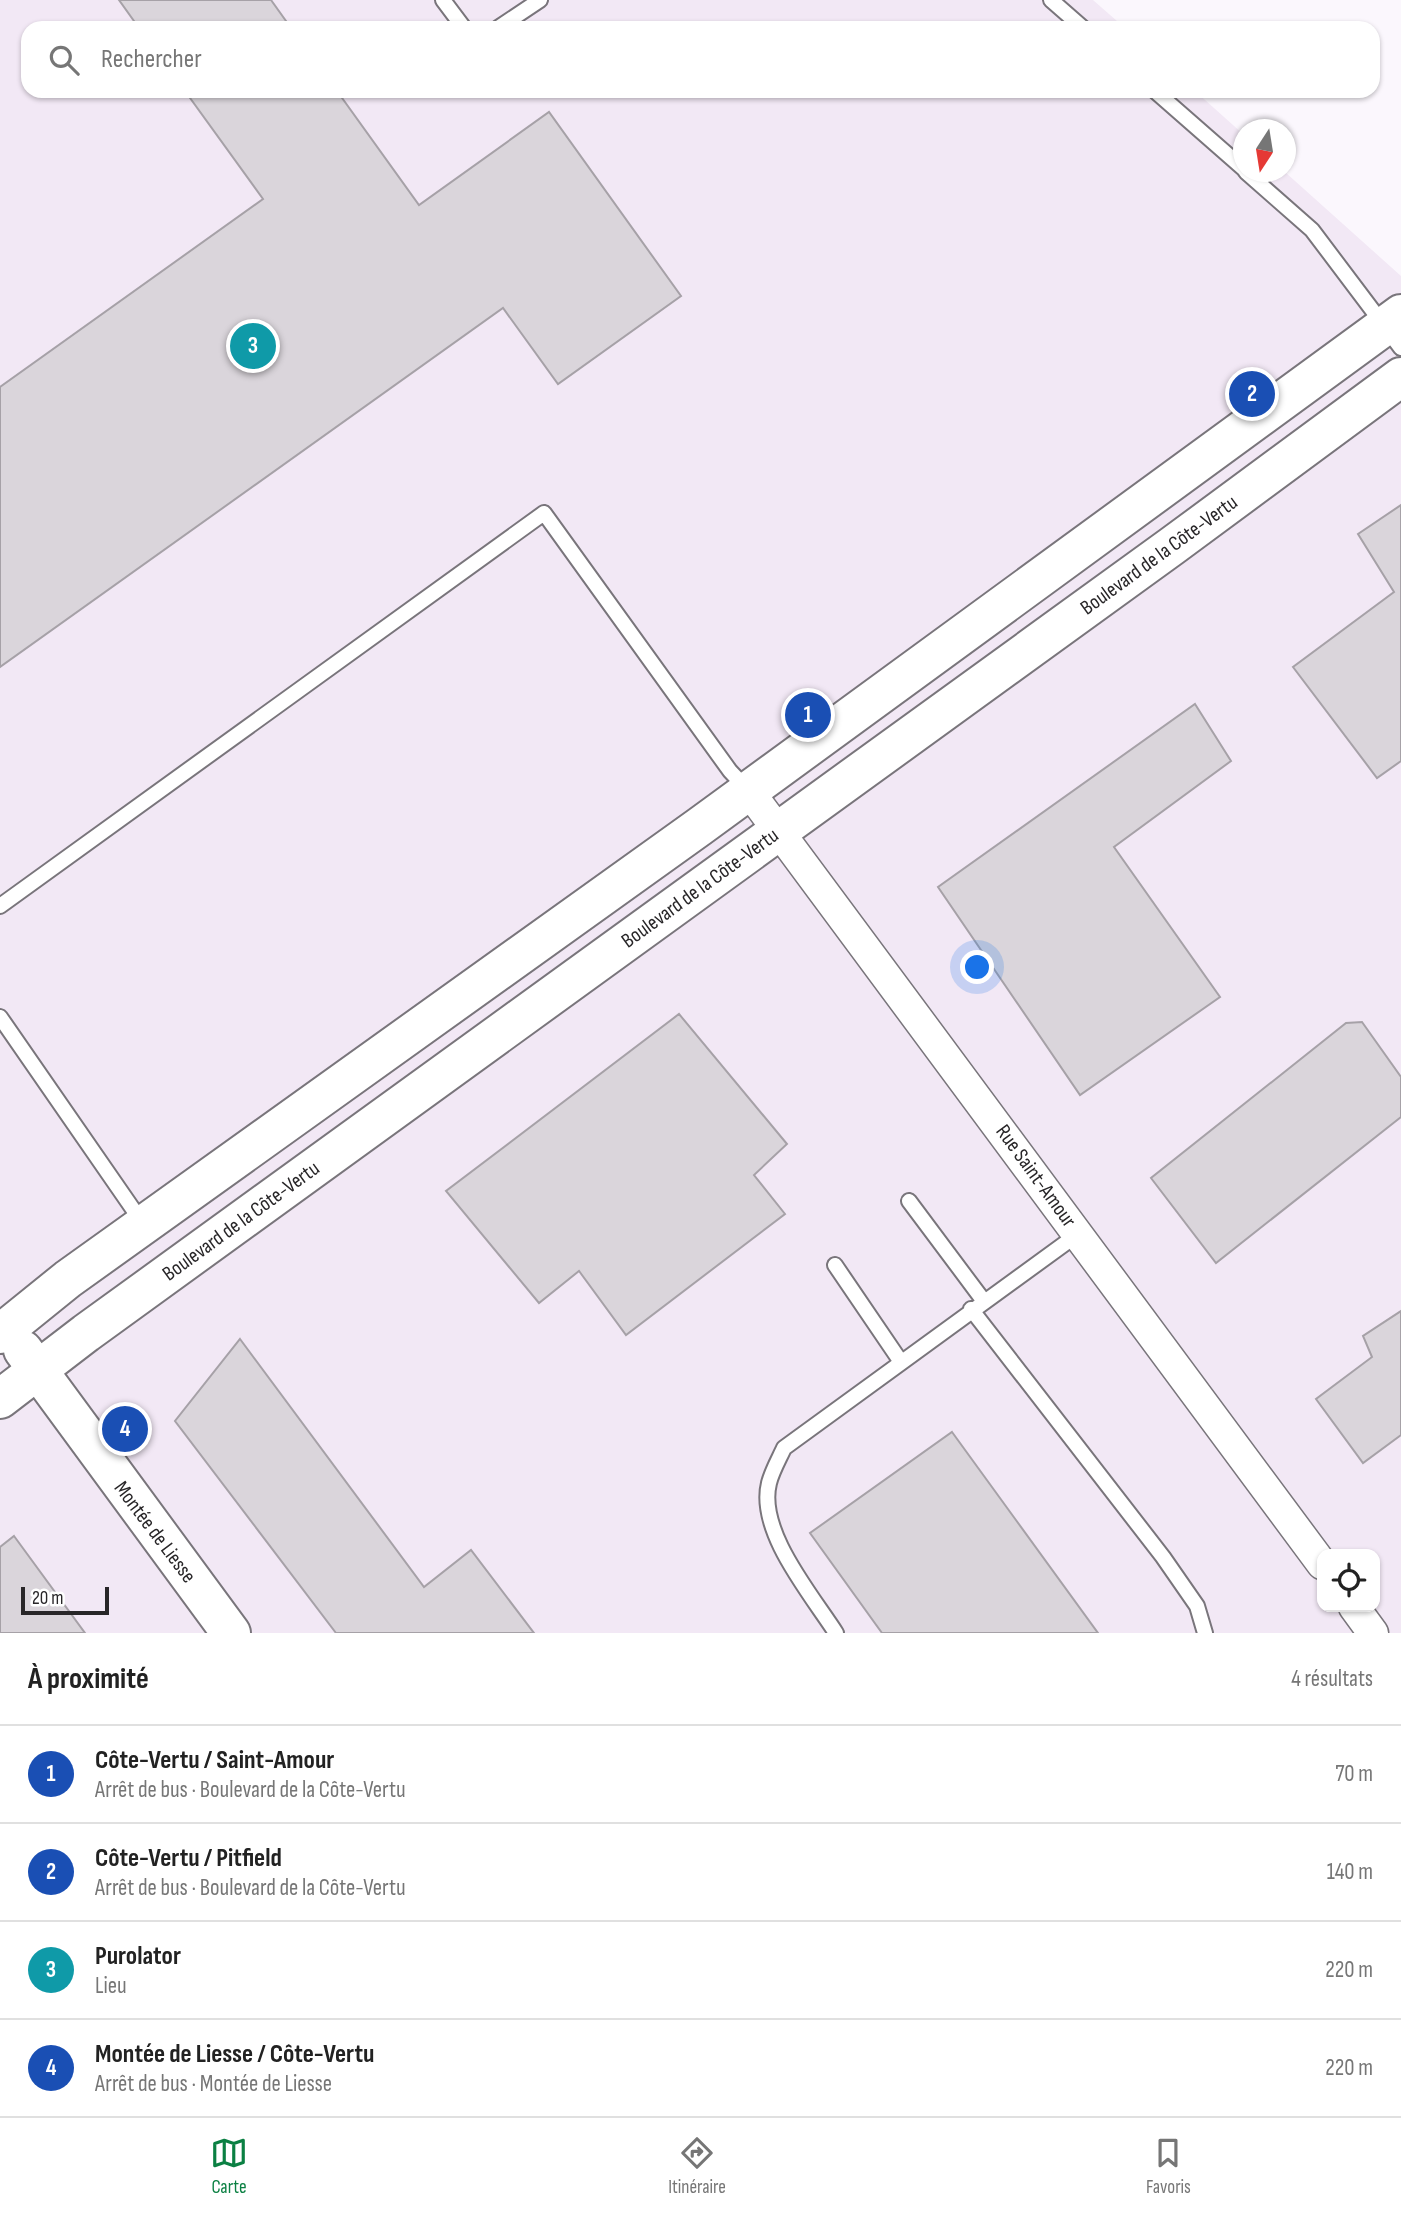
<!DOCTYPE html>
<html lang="fr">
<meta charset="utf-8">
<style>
:root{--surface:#fff;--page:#f2f2f2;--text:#222;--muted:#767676;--line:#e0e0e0;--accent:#0b8043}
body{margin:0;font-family:"Sofia Sans Condensed",sans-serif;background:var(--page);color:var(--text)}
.controls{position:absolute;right:21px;bottom:21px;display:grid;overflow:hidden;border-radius:14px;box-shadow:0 2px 5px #0004}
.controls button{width:63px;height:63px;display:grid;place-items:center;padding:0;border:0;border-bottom:2px solid var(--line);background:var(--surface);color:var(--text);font:35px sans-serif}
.compass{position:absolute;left:1233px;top:119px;width:63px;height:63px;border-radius:50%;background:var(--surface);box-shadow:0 2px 5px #0004;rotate:192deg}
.scale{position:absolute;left:21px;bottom:18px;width:88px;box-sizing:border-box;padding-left:7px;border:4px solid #282628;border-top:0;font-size:19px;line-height:24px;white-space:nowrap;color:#282628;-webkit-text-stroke:5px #fff;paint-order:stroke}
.you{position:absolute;left:978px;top:968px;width:24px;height:24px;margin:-18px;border:5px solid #fff;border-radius:50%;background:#1a73e8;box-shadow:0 0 0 10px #1a73e833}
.badge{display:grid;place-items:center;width:46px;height:46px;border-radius:50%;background:var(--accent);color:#fff;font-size:23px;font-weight:700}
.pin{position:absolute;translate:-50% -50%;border:4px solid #fff;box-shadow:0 2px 7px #0006}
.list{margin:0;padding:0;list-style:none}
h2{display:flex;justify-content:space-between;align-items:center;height:91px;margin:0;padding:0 28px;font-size:30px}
h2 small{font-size:23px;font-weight:400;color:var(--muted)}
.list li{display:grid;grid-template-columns:46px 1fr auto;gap:21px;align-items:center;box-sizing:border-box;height:98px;padding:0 28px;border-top:2px solid var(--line)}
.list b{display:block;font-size:26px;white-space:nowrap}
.list p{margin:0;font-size:23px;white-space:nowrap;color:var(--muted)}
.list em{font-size:23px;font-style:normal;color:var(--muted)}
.icon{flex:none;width:38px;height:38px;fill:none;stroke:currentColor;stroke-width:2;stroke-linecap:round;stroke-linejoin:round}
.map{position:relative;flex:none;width:1401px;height:1633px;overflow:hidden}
.search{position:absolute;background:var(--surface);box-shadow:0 2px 5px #0004;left:21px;right:21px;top:21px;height:77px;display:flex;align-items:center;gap:18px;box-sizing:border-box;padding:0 24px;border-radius:21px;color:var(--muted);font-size:26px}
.sheet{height:483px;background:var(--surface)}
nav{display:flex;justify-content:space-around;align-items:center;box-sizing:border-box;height:98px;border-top:2px solid var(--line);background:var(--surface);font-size:19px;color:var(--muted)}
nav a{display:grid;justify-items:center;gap:4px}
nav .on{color:var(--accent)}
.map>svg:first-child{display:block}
.built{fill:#f2e8f5;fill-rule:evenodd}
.building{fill:#dad5db;stroke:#a6a1a7;stroke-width:2}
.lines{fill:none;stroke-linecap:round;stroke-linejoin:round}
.lane-casing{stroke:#79757b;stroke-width:18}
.street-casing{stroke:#79757b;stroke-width:33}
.secondary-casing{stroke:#79757b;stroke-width:42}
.lane{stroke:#fff;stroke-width:14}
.street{stroke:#fff;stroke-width:30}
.secondary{stroke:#fff;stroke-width:38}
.labels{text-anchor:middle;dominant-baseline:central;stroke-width:6;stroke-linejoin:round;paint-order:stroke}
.street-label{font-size:21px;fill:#282628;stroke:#fff}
</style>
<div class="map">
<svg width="1401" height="1633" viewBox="0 0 1401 1633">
<rect width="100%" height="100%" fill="#fbf7fd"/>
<path class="built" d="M0 0H1093L1125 28H28V91H1195L1243 134 1244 172H1285L1401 276V1633H0ZM1322 1554H1375V1607H1322Z"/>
<g class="building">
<path d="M119 0H271L291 28H139Z"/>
<path d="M185 91H337L419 205 549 112 681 296 558 384 503 308 0 667V387L263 199Z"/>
<path d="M1401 505V761L1377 778 1293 667 1394 592 1358 534Z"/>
<path d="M1195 704 1231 761 1114 847 1220 997 1080 1095 938 887Z"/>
<path d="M679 1014 787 1144 754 1175 785 1214 626 1335 579 1271 539 1303 446 1191Z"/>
<path d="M1362 1022 1401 1077V1117L1216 1263 1151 1178 1346 1023Z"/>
<path d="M1401 1311V1435L1363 1463 1316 1399 1372 1357 1363 1336Z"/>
<path d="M240 1339 424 1587 471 1550 534 1633H336L175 1421Z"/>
<path d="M952 1432 1098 1633H882L810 1533Z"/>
<path d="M14 1536 85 1633H0V1547Z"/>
</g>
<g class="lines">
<g class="lane-casing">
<g id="lane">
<path d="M443 0 464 28"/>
<path d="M1051 0 1083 28"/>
<path d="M498 28 540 0"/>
<path d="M1155 91 1244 169"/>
<path d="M1246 172 1312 230 1401 348"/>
<path d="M0 906 544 513 730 771 747 789"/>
<path d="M0 1017 144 1225"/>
<path d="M909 1201 983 1300"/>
<path d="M835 1265 901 1362"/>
<path d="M971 1309 1163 1557 1197 1606 1205 1633"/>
<path d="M836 1633C811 1594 757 1531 769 1483 772 1471 779 1459 784 1448L1078 1234"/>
</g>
</g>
<g class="street-casing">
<g id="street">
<path d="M748 790 1322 1564"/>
<path d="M1354 1607 1373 1633"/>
</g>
</g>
<g class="secondary-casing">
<g id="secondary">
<path d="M0 1334 68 1279 699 827 1401 314"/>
<path d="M23 1350 231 1633"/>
<path d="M0 1399 86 1333 1172 546 1401 377"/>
</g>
</g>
<use href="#lane" class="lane"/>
<use href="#street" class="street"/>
<use href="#secondary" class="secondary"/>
</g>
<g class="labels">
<g class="street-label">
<text transform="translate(1159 555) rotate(-36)">Boulevard de la Côte-Vertu</text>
<text transform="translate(700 888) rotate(-36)">Boulevard de la Côte-Vertu</text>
<text transform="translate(1036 1176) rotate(54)">Rue Saint-Amour</text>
<text transform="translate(241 1221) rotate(-36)">Boulevard de la Côte-Vertu</text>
<text transform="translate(155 1532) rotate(53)">Montée de Liesse</text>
</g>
</g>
</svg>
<div class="controls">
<button><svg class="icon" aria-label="locate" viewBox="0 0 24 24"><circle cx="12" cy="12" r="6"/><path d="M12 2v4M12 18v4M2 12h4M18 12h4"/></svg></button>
</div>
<svg class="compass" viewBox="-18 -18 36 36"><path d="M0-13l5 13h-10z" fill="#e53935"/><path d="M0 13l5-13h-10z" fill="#767676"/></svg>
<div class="scale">20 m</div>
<div class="you"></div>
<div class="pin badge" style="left:808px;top:715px;background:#1a4fb4">1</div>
<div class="pin badge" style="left:1252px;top:394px;background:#1a4fb4">2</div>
<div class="pin badge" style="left:253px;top:346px;background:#0f9aa8">3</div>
<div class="pin badge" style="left:125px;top:1429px;background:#1a4fb4">4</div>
<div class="search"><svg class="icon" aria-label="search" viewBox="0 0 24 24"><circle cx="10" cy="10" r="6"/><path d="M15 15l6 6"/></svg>Rechercher</div>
</div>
<section class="sheet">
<h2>À proximité<small>4 résultats</small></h2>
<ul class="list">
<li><span class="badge" style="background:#1a4fb4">1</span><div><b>Côte-Vertu / Saint-Amour</b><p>Arrêt de bus · Boulevard de la Côte-Vertu</p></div><em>70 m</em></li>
<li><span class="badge" style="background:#1a4fb4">2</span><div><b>Côte-Vertu / Pitfield</b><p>Arrêt de bus · Boulevard de la Côte-Vertu</p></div><em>140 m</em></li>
<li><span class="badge" style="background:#0f9aa8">3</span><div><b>Purolator</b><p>Lieu</p></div><em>220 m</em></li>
<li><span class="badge" style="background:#1a4fb4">4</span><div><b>Montée de Liesse / Côte-Vertu</b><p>Arrêt de bus · Montée de Liesse</p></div><em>220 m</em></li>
</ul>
</section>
<nav>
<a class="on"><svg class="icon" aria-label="map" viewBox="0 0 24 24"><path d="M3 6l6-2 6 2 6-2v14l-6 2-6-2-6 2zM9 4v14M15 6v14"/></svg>Carte</a>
<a><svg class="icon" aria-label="directions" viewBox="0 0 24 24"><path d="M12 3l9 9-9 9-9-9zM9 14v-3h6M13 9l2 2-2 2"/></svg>Itinéraire</a>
<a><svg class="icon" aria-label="saved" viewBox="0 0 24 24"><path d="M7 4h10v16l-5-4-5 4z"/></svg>Favoris</a>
</nav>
